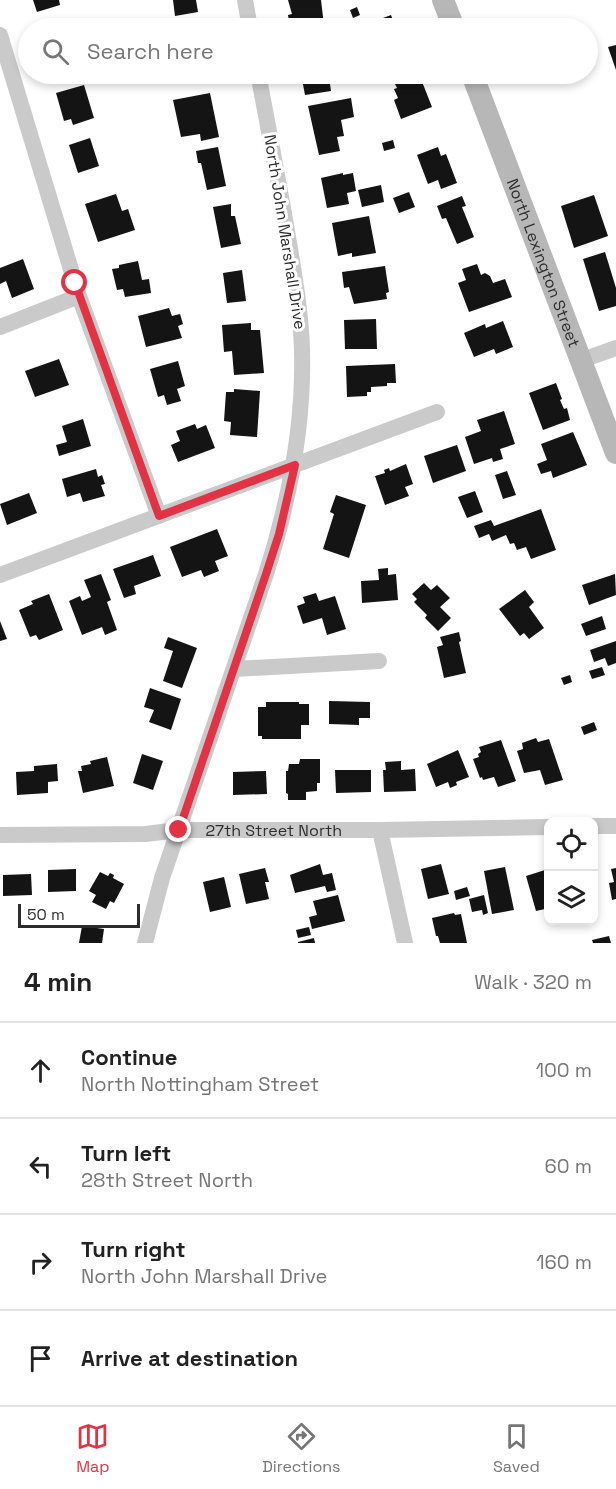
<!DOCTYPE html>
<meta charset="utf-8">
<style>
:root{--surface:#fff;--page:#f2f2f2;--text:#222;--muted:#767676;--line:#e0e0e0;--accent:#e23243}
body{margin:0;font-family:"Space Grotesk",sans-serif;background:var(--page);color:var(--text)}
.controls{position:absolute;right:18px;bottom:18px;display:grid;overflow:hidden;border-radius:12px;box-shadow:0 3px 9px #0003}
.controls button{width:54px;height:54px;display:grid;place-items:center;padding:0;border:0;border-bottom:2px solid var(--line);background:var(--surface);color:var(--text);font:30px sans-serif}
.scale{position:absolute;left:18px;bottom:15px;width:122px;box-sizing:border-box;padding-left:6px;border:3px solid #2d2d2d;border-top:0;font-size:16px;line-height:21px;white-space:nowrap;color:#2d2d2d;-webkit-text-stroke:4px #fff;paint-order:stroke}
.stop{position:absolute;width:18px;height:18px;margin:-14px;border:4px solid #e23243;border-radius:50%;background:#fff}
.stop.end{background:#e23243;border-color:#fff;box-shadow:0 2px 6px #0008}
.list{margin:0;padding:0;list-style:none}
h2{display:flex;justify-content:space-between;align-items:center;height:78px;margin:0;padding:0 24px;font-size:26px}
h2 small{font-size:20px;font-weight:400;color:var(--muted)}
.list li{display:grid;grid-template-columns:39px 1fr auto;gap:18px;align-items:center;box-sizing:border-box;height:96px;padding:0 24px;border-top:2px solid var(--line)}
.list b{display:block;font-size:22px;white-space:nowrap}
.list p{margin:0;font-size:20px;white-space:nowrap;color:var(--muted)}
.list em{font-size:20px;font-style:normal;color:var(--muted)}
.icon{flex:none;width:33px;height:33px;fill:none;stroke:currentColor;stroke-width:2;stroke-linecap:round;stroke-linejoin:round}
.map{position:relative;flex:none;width:616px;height:943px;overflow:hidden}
.search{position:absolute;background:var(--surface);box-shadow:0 3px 9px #0003;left:18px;right:18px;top:18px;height:66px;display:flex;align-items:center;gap:15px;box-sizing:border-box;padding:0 21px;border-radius:33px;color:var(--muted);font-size:22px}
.sheet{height:462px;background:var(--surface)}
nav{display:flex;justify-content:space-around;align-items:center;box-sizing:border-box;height:84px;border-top:2px solid var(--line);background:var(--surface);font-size:16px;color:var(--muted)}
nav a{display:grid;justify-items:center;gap:3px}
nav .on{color:var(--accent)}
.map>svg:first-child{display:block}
.building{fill:#141414}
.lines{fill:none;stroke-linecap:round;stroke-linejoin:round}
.street{stroke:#cacaca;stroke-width:16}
.secondary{stroke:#b7b7b7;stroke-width:22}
.route{stroke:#e23243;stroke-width:8}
.labels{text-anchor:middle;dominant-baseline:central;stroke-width:6;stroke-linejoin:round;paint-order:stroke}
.street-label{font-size:16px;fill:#2d2d2d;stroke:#fff}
</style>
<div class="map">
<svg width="616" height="943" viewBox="0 0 616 943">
<rect width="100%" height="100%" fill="#fff"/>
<g class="building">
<path d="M33 0H59L60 5 37 12Z"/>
<path d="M173 0H196L198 12 175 16Z"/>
<path d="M288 0H321L324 25 290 28 288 15 292 14Z"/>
<path d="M357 7 360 15 353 18 350 10Z"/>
<path d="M391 15 396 28H365L364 25Z"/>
<path d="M616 45V70L608 47Z"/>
<path d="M301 74H320L321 78 329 77 331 91 305 95Z"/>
<path d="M419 74 432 107 401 119 394 100 398 98 394 89 397 88 395 84Z"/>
<path d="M84 85 94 118 73 125 71 119 64 121 56 93Z"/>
<path d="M210 93 219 137 201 141 200 134 181 137 173 100Z"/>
<path d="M351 98 354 117 341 120 344 136 337 137 340 151 319 155 308 106Z"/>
<path d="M90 138 99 166 78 173 69 145Z"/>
<path d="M393 140 395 148 384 151 382 143Z"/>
<path d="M218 147 226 186 207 190 201 163H198L196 151Z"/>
<path d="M438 147 441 156 446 154 457 183 441 189 438 180 428 184 417 155Z"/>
<path d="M343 173V175L353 173 356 191 347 193 349 204 327 208 321 178Z"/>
<path d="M381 185 384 202 362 207 358 190Z"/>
<path d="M409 192 415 207 399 213 393 198Z"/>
<path d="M116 194 122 211 128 209 135 230 98 242 85 204Z"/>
<path d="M594 195 608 236 574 248 561 206Z"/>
<path d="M462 196 466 206 462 207 474 237 457 244 446 218 442 219 437 206Z"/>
<path d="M231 204V216H235L241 244 221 248 213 207Z"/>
<path d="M369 216 376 253 352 257V253L338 256 332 223Z"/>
<path d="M605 252 616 288V306L599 311 583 259Z"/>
<path d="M23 259 34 289 12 298 6 281 0 284V268Z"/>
<path d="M138 261 142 280 149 279 151 293 125 297 123 289 117 290 112 269 119 268V265Z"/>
<path d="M477 264 481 275 485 273 490 276 493 283 505 279 512 297 469 312 458 283 466 280 462 269Z"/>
<path d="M385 266 389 292 386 293 387 299 354 304 349 287 344 288 342 272Z"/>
<path d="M242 270 246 301 227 303 223 273Z"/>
<path d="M169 308 172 316 180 314 183 324 178 326 182 338 146 347 138 316Z"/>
<path d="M376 319 377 349H345L344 320Z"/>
<path d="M503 321 513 347 496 354 494 349 474 357 464 333 485 324 486 328Z"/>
<path d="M251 323V330H260L264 373 234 375 232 351 224 352 222 325Z"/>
<path d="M59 359 69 385 35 397 25 371Z"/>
<path d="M178 361 185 386 177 389 181 401 167 405 164 395 158 397 150 369Z"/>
<path d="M395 364 396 383H387V386L371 387V392H367V396L347 397 346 366Z"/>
<path d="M556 383 562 399 560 400 564 409 567 408 570 420 543 430 529 393Z"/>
<path d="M234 389 260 391 257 437 230 435 231 422 224 421 226 392H234Z"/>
<path d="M504 411 515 444 500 449 503 459 493 462 492 458 474 464 465 437 481 431 477 420Z"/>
<path d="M83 419 91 446 59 456 56 445 67 442 62 426Z"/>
<path d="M195 424 197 429 206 425 215 448 178 462 171 445 180 441 176 431Z"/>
<path d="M573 432 587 465 553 478 551 471 541 474 537 464 547 460 541 444Z"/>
<path d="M457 445 466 471 433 483 424 456Z"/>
<path d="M406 464 413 484 405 487 409 496 385 505 375 476 385 473 384 470 389 468 390 471Z"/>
<path d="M96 469 98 477 102 475 105 484 101 485 105 496 83 502 80 493 67 497 62 479Z"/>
<path d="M507 471 516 495 503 499 495 475Z"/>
<path d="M475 491 483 512 467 518 458 497Z"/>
<path d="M29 493 37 513 7 525 0 504Z"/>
<path d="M336 495 366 505 349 558 323 549 334 514 330 512Z"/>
<path d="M541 509 556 550 531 559 526 547 517 550 514 543 510 544 506 535 492 541 489 534 479 538 474 526 491 520 494 526Z"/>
<path d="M217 529 228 556 215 561 219 571 204 577 201 570 182 577 170 547Z"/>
<path d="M153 555 161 576 134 586 136 594 124 598 113 569Z"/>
<path d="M388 568V575L396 574 398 600 362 603 361 581 379 580 378 569Z"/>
<path d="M101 574 111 600 107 602 117 630 105 635 102 627 82 635 69 601 80 596 82 601 91 597 84 580Z"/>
<path d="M615 574 616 595 589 605 582 585Z"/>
<path d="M424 583 431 590 437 585 450 598 440 607 451 618 438 631 425 618 427 615 414 602 417 599 412 594Z"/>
<path d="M525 590 534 602 529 607 544 628 529 639 524 633 520 636 499 609Z"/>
<path d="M316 593 319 601 335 596 346 629 327 635 322 618 303 624 297 606 305 603 303 597Z"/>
<path d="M49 594 63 630 39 640 36 635 30 637 19 610 33 604 31 601Z"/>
<path d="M602 616 606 629 586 636 581 624Z"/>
<path d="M0 621 7 639 0 641Z"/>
<path d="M459 632 461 641 459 642 466 673 444 678 437 647 443 645 440 637Z"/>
<path d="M168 637 197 648 182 688 163 681 173 651 164 648Z"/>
<path d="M616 641V663L608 666 605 658 594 662 590 650Z"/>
<path d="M602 667 605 675 592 679 589 671Z"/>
<path d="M570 675 572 682 564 685 561 678Z"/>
<path d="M150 688 181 699 171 730 149 722 154 710 144 707Z"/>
<path d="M329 701 370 702V718H359V725L329 724Z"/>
<path d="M266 702H299V704H309V725H301V739H262V736H258V707H266Z"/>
<path d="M594 722 597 730 584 735 581 727Z"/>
<path d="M536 738 538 742 549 739 563 780 545 785 540 770 524 773 517 751 523 749 522 743Z"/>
<path d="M501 740 516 781 498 787 494 777 483 780 482 777 480 778 473 759 479 757 478 754 481 752 479 747Z"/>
<path d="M458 750 469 777 456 782 457 785 450 788 448 782 436 787 427 764Z"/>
<path d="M142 754 163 761 153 790 133 783Z"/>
<path d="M107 757 114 786 83 793 78 771H82L81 766 91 764 90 761Z"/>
<path d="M300 759H320V783H317V791L306 792V800H288V794L286 793V771H288L289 764H299Z"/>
<path d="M401 761V770L415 769 416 791 384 792 383 770H386L385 762Z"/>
<path d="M57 764 58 781 48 782V793L17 795 16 772 34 771V766Z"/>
<path d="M335 770H371V792L336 793Z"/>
<path d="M266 771 267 794 233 795V772Z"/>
<path d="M320 864 323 875 332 873 336 890 327 892 325 886 295 893 290 875Z"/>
<path d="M441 864 449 894 428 899 421 869Z"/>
<path d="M505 867 514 910 492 914 484 871Z"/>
<path d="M265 868 269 882H265L269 899 246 904 239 874Z"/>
<path d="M616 868V899L612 900 609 883 614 882 611 869Z"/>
<path d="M76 869V891L48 892V870Z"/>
<path d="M545 870 548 881V912L546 913 545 909 536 911 526 876Z"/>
<path d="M100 872 108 876 110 873 114 875 113 878 124 884 114 903 110 901 106 909 92 902 96 895 89 891Z"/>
<path d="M31 874 32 895 3 896V875Z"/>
<path d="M224 877 231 907 210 912 203 882Z"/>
<path d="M467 887 470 896 456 900 454 891Z"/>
<path d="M338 895 345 921 312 929 309 917 317 915 313 901Z"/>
<path d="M484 895 488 913 483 915 482 910 472 912 469 899Z"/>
<path d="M454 913 455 915 461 914 467 943H440L438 936H436L432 918Z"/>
<path d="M82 926 104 929 102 943H79Z"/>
<path d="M309 927 311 935 298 938 296 930Z"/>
<path d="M609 936 611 943H593L592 940Z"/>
<path d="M314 938 315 943H298V942Z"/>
</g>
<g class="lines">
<g class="street">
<path d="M245 0 250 28"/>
<path d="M0 35 79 296 159 516"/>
<path d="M0 327 79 296"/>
<path d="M582 360 616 348"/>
<path d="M0 575 437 412"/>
<path d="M235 669 379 661"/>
<path d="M594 826H616"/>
<path d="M380 830 405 943"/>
<path id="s1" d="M0 835 145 834 179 830H380L548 827"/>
<path d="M145 943 162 878 266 574C289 502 304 428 302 351 301 309 293 267 286 225 277 175 268 124 258 74"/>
</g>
<g class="secondary">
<path d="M443 0 454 28"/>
<path id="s2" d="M472 74 616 453"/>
</g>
</g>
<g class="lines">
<path class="route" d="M75 283 159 516 295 465 279 534 266 574 179 830"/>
</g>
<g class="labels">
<g class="street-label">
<text transform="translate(285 232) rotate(81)">North John Marshall Drive</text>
<text stroke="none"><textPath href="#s2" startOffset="202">North Lexington Street</textPath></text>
<text stroke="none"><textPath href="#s1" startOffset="274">27th Street North</textPath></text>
</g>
</g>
</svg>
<div class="controls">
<button><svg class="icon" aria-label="locate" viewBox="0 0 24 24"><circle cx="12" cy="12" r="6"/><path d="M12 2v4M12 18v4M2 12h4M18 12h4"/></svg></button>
<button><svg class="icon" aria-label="layers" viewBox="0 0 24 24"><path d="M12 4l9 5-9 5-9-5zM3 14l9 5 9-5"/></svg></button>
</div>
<div class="scale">50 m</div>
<div class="stop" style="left:75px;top:283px"></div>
<div class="stop end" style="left:179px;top:830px"></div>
<div class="search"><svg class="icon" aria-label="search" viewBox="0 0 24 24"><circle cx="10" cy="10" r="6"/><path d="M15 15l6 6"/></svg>Search here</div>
</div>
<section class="sheet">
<h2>4 min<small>Walk · 320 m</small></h2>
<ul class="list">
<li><svg class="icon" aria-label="ahead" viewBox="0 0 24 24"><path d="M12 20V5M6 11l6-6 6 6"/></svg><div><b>Continue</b><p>North Nottingham Street</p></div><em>100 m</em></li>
<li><svg class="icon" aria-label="left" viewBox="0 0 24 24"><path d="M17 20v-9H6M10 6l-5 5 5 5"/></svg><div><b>Turn left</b><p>28th Street North</p></div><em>60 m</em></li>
<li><svg class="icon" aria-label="right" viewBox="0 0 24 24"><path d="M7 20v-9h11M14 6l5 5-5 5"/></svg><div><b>Turn right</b><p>North John Marshall Drive</p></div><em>160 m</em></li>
<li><svg class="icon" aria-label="arrive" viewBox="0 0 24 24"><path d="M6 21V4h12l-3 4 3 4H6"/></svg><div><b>Arrive at destination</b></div></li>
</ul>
</section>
<nav>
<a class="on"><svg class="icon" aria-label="map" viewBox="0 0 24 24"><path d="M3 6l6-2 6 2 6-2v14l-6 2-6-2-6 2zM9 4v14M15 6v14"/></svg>Map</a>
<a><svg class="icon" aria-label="directions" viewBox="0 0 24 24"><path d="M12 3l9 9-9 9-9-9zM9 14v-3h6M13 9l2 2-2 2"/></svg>Directions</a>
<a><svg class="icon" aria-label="saved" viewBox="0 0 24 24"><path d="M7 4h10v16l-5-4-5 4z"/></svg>Saved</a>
</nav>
